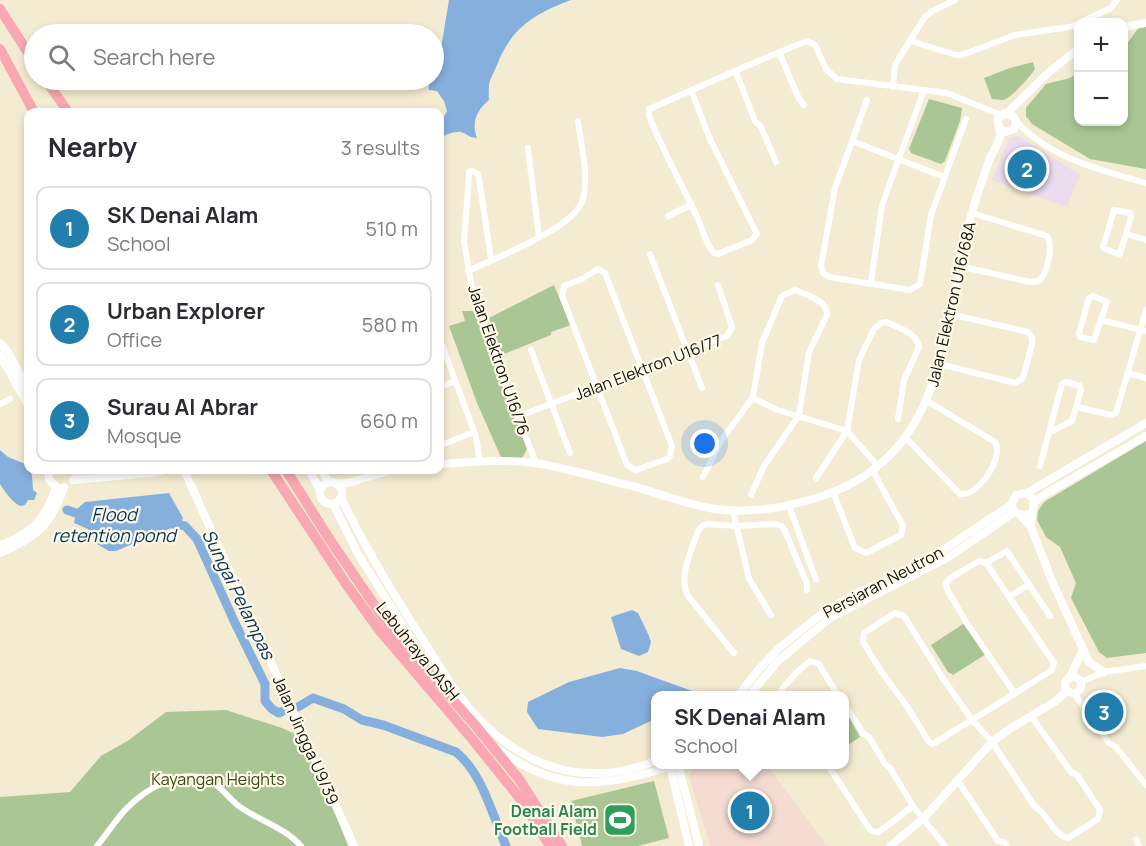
<!DOCTYPE html>
<meta charset="utf-8">
<style>
:root{--surface:#fff;--page:#f2f2f3;--text:#2b2b33;--muted:#7c7c81;--line:#e1e1e2;--accent:#227eac}
body{margin:0;font-family:Manrope,sans-serif;background:var(--page);color:var(--text)}
.controls{position:absolute;right:18px;top:18px;display:grid;overflow:hidden;border-radius:12px;box-shadow:0 3px 9px #0003}
.controls button{width:54px;height:54px;display:grid;place-items:center;padding:0;border:0;border-bottom:2px solid var(--line);background:var(--surface);color:var(--text);font:30px sans-serif}
.you{position:absolute;left:705px;top:444px;width:21px;height:21px;margin:-15px;border:4px solid #fff;border-radius:50%;background:#1a73e8;box-shadow:0 0 0 9px #1a73e833}
.badge{display:grid;place-items:center;width:39px;height:39px;border-radius:50%;background:var(--accent);color:#fff;font-size:20px;font-weight:700}
.pin{position:absolute;translate:-50% -50%;border:3px solid #fff;box-shadow:0 2px 6px #0006}
.popup{position:absolute;left:651px;top:691px;width:198px;height:78px;box-sizing:border-box;display:grid;place-content:center;border-radius:12px;background:var(--surface);filter:drop-shadow(0 2px 4px #0005);font-size:20px;white-space:nowrap;color:var(--muted)}
.popup b{font-size:22px;color:var(--text)}
.popup::after{content:'';position:absolute;left:50%;top:100%;margin-left:-12px;border:12px solid transparent;border-top-color:var(--surface)}
.list{margin:0;padding:0;list-style:none}
h2{display:flex;justify-content:space-between;align-items:center;height:78px;margin:0;padding:0 24px;font-size:26px}
h2 small{font-size:20px;font-weight:400;color:var(--muted)}
.list li{display:grid;grid-template-columns:39px 1fr auto;gap:18px;align-items:center;box-sizing:border-box;height:84px;margin:0 12px 12px;padding:0 12px;border:2px solid var(--line);border-radius:12px}
.list b{display:block;font-size:22px;white-space:nowrap}
.list p{margin:0;font-size:20px;white-space:nowrap;color:var(--muted)}
.list em{font-size:20px;font-style:normal;color:var(--muted)}
.icon{flex:none;width:33px;height:33px;fill:none;stroke:currentColor;stroke-width:2;stroke-linecap:round;stroke-linejoin:round}
.map{position:relative;flex:none;width:1146px;height:846px;overflow:hidden}
.search{position:absolute;background:var(--surface);box-shadow:0 3px 9px #0003;left:24px;top:24px;width:420px;height:66px;display:flex;align-items:center;gap:15px;box-sizing:border-box;padding:0 21px;border-radius:33px;color:var(--muted);font-size:22px}
.panel{position:absolute;background:var(--surface);box-shadow:0 3px 9px #0003;left:24px;top:108px;width:420px;height:366px;border-radius:12px}
.map>svg:first-child{display:block}
.commercial{fill:#ebdcef}
.education{fill:#f5dcd3}
.green{fill:#abc695}
.water{fill:#85b0dd}
.lines{fill:none;stroke-linecap:round;stroke-linejoin:round}
.river{stroke:#85b0dd;stroke-width:9}
.minor{stroke:#fff;stroke-width:6}
.tertiary{stroke:#fff;stroke-width:8}
.motorway{stroke:#f9a7b2;stroke-width:10}
.labels{text-anchor:middle;dominant-baseline:central;stroke-width:4.5;stroke-linejoin:round;paint-order:stroke}
.street-label{font-size:16px;fill:#110f06;stroke:#fef9e9}
.park-label{font-size:16px;fill:#314b12;stroke:#fef9e9}
.leisure-label{font-size:16px;font-weight:bold;fill:#27864d;stroke:#fef9e9;text-anchor:end}
.water-label{font-size:18px;font-style:italic;fill:#01345c;stroke:#fef9e9}
</style>
<div class="map">
<svg width="1146" height="846" viewBox="0 0 1146 846">
<rect width="100%" height="100%" fill="#f4ecd2"/>
<path class="commercial" d="M1019 136 1080 175 1067 207 992 180 1009 138Z"/>
<path class="education" d="M695 765H767L827 846H710L689 776Z"/>
<g class="green">
<path d="M1146 26V169L1090 159 1032 124 1026 116V108L1046 84 1070 78 1078 73V122H1124V48L1139 27Z"/>
<path d="M1033 62 1035 69C1031 76 1010 99 1003 100 999 100 996 99 992 99L984 78 1010 68Z"/>
<path d="M929 99 962 108 960 121 945 161 941 164 911 153 909 149Z"/>
<path d="M554 285 571 325 551 332V335L502 355 489 318Z"/>
<path d="M462 311H474L527 449 522 458 501 457 477 403 449 326 465 321Z"/>
<path d="M1146 441V653L1107 658 1099 652 1071 598 1076 583 1060 547 1046 537 1037 520 1038 511 1044 502Z"/>
<path d="M963 624 967 626 986 654 953 675 948 672 931 645Z"/>
<path d="M226 710 282 728 306 739 348 846H0V797L70 792 101 756 129 740 166 712Z"/>
<path d="M845 710 860 737 845 747H844Z"/>
<path d="M654 781 669 838 638 846H582L571 801Z"/>
</g>
<g class="water">
<path d="M449 0H571C534 14 512 27 497 65 490 82 488 79 489 100 477 110 471 122 477 138 470 138 467 134 461 132 454 131 446 135 440 138V124L447 111 444 101 437 91 429 90 428 80H434V62L440 54Z"/>
<path d="M0 450 8 457 28 465 32 475 33 490 37 493 34 500H28L25 505 20 506C12 502 5 492 0 484Z"/>
<path d="M169 493 183 518 181 524 116 551H109L97 544 88 529 74 523 77 509 85 502Z"/>
<path d="M632 610 638 613 649 636 651 642 648 652 639 656 621 649 611 617Z"/>
<path d="M620 668 637 671 692 691 690 695 656 696 655 719 623 734 602 737 538 729 527 712 528 702 569 682Z"/>
</g>
<g class="lines">
<g class="river">
<path d="M67 510 87 517"/>
<path d="M168 523 185 526 197 539 235 623 265 684V701L272 709 279 713 285 710"/>
<path d="M298 707 313 698 344 709 362 720 383 725 456 752C483 774 492 815 506 846"/>
</g>
<g class="minor">
<path d="M1081 22 1111 8 1117 0"/>
<path d="M911 41 956 55H962L1015 35 1069 27 1078 24"/>
<path d="M779 52 799 99 804 105"/>
<path d="M735 70 755 121 761 127 776 162"/>
<path d="M893 87 895 65 924 18 932 11 955 0"/>
<path d="M691 90 710 139 757 234 752 240 718 254 714 253C706 245 703 230 698 219 682 185 663 151 649 116V109L654 107C705 84 756 61 807 41L815 45 826 69 837 79 947 93 1001 115"/>
<path d="M867 100 835 188 821 266 823 273 829 277 910 290 920 284 931 215 966 119"/>
<path d="M1016 121C1050 158 1099 170 1146 183"/>
<path d="M852 141 944 177"/>
<path d="M528 148 539 237"/>
<path d="M1114 210 1130 213 1131 217 1120 254 1105 249 1103 247Z"/>
<path d="M668 216 691 205"/>
<path d="M1127 234 1146 240"/>
<path d="M650 254 702 388"/>
<path d="M491 259 479 178 478 174 473 171 469 172V177L464 241 473 295 492 351 536 463"/>
<path d="M959 266 1030 282 1039 281C1048 273 1053 246 1047 236L972 213"/>
<path d="M598 269 605 273 672 446 670 456 667 459 639 469 635 470 627 465 562 296 564 286 582 279Z"/>
<path d="M468 271C496 257 575 229 583 199 589 175 581 145 578 121"/>
<path d="M871 282 882 205 924 90"/>
<path d="M1093 296 1107 302 1094 340 1080 337 1079 333 1089 298Z"/>
<path d="M1101 320 1146 331"/>
<path d="M440 339 476 437 480 462"/>
<path d="M531 350 570 453"/>
<path d="M939 364 1015 383 1023 378 1032 344V337L1028 332 949 314"/>
<path d="M1128 373 1146 378"/>
<path d="M440 387 455 381"/>
<path d="M752 398 778 410 847 431 877 465"/>
<path d="M0 404 10 399"/>
<path d="M1077 407 1111 415 1116 413 1146 310"/>
<path d="M517 417 727 336 732 327 718 285"/>
<path d="M906 438 960 494C977 498 1005 457 995 442L927 401"/>
<path d="M444 444 474 432"/>
<path d="M1040 466 1062 384 1066 382 1080 386 1081 390 1072 421 1050 432"/>
<path d="M703 477 721 441 753 397 762 343 782 296 795 290C807 295 827 300 827 315L809 352 799 415 764 466 751 495"/>
<path d="M816 478 847 431 859 360 874 329 881 323 886 322C898 328 916 332 919 347L904 380 898 419"/>
<path d="M833 492 855 548 866 553 901 535 903 526 872 469"/>
<path d="M789 506 816 580"/>
<path d="M733 511 749 579 771 615"/>
<path d="M986 563 1007 551 1050 616"/>
<path d="M1009 597 1028 585"/>
<path d="M734 653 688 596C678 576 691 552 698 531L702 526 707 524 736 526 776 524 782 526 785 531 807 584V590"/>
<path d="M1081 682 1104 672 1146 666"/>
<path d="M1074 693 1109 743 1116 747 1146 785"/>
<path d="M1015 694 966 622 947 589 946 583 949 579 979 561 986 563 1054 663 1052 670C1013 695 973 719 933 744L929 742 908 708 881 671 863 642 864 633 895 613 904 616 944 680 972 720 992 742 1035 807C1048 814 1054 836 1068 838L1098 819 1100 810 1077 775 1071 772 1031 716"/>
<path d="M782 696V689L795 674 810 661 819 664 838 696"/>
<path d="M844 703 863 733 869 737 885 764 890 768 913 806 945 846"/>
<path d="M827 764 871 831 879 832 913 806"/>
<path d="M958 781 998 841 1004 842 1007 846"/>
<path d="M1136 839 1139 846"/>
<path d="M97 846C107 834 115 821 125 810 145 789 184 765 212 782 224 789 231 802 243 809 263 822 285 828 301 846"/>
</g>
<g class="tertiary">
<path d="M1124 27 1146 23"/>
<path d="M1007 113 1048 73 1078 49"/>
<path d="M0 343 8 352 28 389"/>
<path d="M0 355 28 405"/>
<path d="M440 464C471 462 504 459 535 463 567 468 600 478 632 486 659 493 687 505 715 509 749 514 781 508 813 499 942 461 940 347 965 239 971 212 980 186 989 161 992 153 998 145 1000 136 1001 129 997 125 998 119L1004 113 1013 116 1016 121 1014 129 1006 132 1000 129"/>
<path d="M48 470 49 480 58 488"/>
<path d="M184 470 354 846"/>
<path d="M309 470 320 490"/>
<path d="M321 470 329 482"/>
<path d="M74 471 91 470"/>
<path d="M73 480 150 473 165 470"/>
<circle cx="331" cy="493" r="11"/>
<path d="M336 484 351 482 392 470"/>
<path d="M1027 493 1146 423"/>
<path d="M341 498C365 547 393 594 423 640 438 663 451 687 469 708 519 766 582 790 656 761"/>
<path d="M1034 502 1047 493 1146 436"/>
<path d="M333 504 358 554 428 666"/>
<path d="M1031 513 1024 516 1015 512 1011 505 1016 495 1027 493 1033 499C1035 507 1031 518 1031 527"/>
<path d="M1021 516 1031 527 1052 581 1089 662 1104 672"/>
<path d="M0 546C34 531 44 522 56 487"/>
<path d="M0 553C36 537 51 526 64 487"/>
<circle cx="1073" cy="685" r="8"/>
<path d="M1070 677 1083 650"/>
<path d="M738 696 758 670 779 648 824 612 857 593 885 581 943 550 1011 505"/>
<path d="M749 696 777 662 830 618 947 558 1015 512"/>
<path d="M497 748C554 792 601 788 666 768"/>
<path d="M679 768 699 846"/>
<path d="M671 770 689 846"/>
<path d="M890 846 923 819 992 742 1008 730 1056 701 1067 691"/>
</g>
<g class="motorway">
<path d="M0 9 34 62"/>
<path d="M0 49 34 112"/>
<path d="M46 80 68 112"/>
<path d="M271 470 346 584 380 631 473 740 522 801 550 846"/>
<path d="M286 470 330 540 395 635 475 725 519 779 562 846"/>
</g>
</g>
<defs>
<g id="stadium-square" transform="scale(1.725)"><rect x="-9" y="-9" width="18" height="18" rx="4" fill="#2e9e5b" stroke="#fef9e9"/><path d="M0-5a6.5 5 0 1 0 0 10a6.5 5 0 1 0 0-10ZM-3.5-1.8h7v3.6h-7Z" fill="#fff"/></g>
</defs>
<g fill-rule="evenodd">
<use href="#stadium-square" x="620" y="820"/>
</g>
<g class="labels">
<g class="street-label">
<text transform="translate(951 304) rotate(-77)">Jalan Elektron U16/68A</text>
<text transform="translate(499 360) rotate(71)">Jalan Elektron U16/76</text>
<text transform="translate(648 367) rotate(-21)">Jalan Elektron U16/77</text>
<text transform="translate(883 582) rotate(-28)">Persiaran Neutron</text>
<text transform="translate(418 651) rotate(51)">Lebuhraya DASH</text>
<text transform="translate(306 740) rotate(66)">Jalan Jingga U9/39</text>
</g>
<g class="park-label">
<text x="218" y="779">Kayangan Heights</text>
</g>
<g class="leisure-label">
<text x="597" y="811">Denai Alam<tspan x="597" dy="18">Football Field</tspan></text>
</g>
<g class="water-label">
<text x="114" y="514">Flood<tspan x="114" dy="21">retention pond</tspan></text>
<text transform="translate(239 594) rotate(64)">Sungai Pelampas</text>
</g>
</g>
</svg>
<div class="controls">
<button>+</button>
<button>−</button>
</div>
<div class="you"></div>
<div class="pin badge" style="left:750px;top:811px">1</div>
<div class="popup"><b>SK Denai Alam</b>School</div>
<div class="pin badge" style="left:1027px;top:169px">2</div>
<div class="pin badge" style="left:1104px;top:712px">3</div>
<div class="search"><svg class="icon" aria-label="search" viewBox="0 0 24 24"><circle cx="10" cy="10" r="6"/><path d="M15 15l6 6"/></svg>Search here</div>
<section class="panel">
<h2>Nearby<small>3 results</small></h2>
<ul class="list">
<li><span class="badge">1</span><div><b>SK Denai Alam</b><p>School</p></div><em>510 m</em></li>
<li><span class="badge">2</span><div><b>Urban Explorer</b><p>Office</p></div><em>580 m</em></li>
<li><span class="badge">3</span><div><b>Surau Al Abrar</b><p>Mosque</p></div><em>660 m</em></li>
</ul>
</section>
</div>
